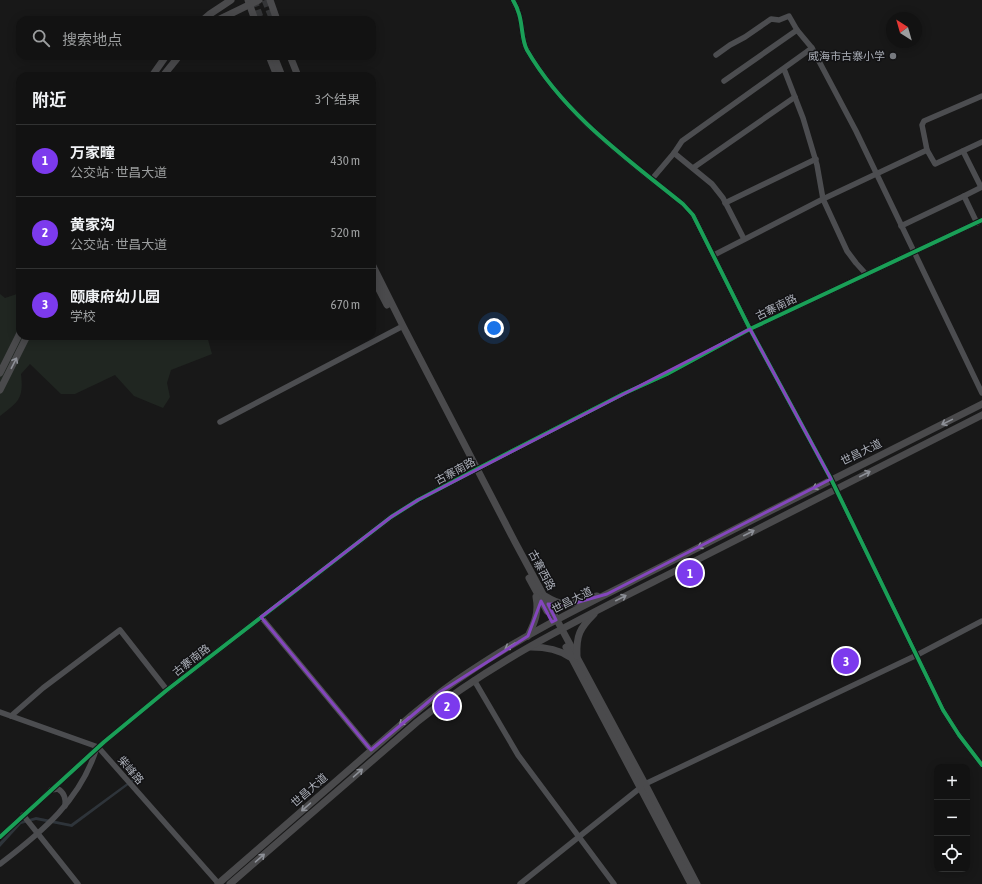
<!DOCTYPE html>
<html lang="zh">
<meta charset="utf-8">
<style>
:root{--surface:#121212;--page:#1f2020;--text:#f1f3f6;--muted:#9c9e9f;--line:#313232;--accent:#7c3aed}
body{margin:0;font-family:"Asap Condensed","Noto Sans SC",sans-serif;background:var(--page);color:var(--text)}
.controls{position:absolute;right:12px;bottom:12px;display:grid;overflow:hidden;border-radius:8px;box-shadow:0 2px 10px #0003}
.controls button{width:36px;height:36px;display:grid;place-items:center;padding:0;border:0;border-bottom:1px solid var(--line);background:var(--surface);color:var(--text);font:20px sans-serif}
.compass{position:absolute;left:886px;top:12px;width:36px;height:36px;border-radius:50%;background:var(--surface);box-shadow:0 2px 10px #0003;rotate:323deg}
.you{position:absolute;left:494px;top:328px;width:14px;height:14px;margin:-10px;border:3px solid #fff;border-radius:50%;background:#1a73e8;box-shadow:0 0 0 6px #1a73e833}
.badge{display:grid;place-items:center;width:26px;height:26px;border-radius:50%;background:var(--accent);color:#fff;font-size:13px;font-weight:700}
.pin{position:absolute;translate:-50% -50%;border:2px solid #fff;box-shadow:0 1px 4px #0006}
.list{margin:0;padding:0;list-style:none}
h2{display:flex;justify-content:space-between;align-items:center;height:52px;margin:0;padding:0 16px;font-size:17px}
h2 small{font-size:13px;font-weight:400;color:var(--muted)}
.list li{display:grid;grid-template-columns:26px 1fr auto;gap:12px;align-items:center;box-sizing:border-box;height:72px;padding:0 16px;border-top:1px solid var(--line)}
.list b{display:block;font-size:15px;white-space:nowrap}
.list p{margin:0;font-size:13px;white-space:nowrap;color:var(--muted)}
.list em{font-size:13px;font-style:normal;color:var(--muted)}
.icon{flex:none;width:22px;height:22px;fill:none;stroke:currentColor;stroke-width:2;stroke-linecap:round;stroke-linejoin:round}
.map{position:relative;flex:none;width:982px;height:884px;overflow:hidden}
.search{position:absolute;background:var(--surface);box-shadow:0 2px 10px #0003;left:16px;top:16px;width:360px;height:44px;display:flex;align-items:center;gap:10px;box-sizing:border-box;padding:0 14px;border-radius:12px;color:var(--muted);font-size:15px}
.panel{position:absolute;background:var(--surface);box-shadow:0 2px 10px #0003;left:16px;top:72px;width:360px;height:268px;border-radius:12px}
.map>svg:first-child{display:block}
.green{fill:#202621}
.water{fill:#2e343a}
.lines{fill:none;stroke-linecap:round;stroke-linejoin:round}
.major-tunnel{stroke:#353638;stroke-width:7;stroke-dasharray:7 3.5;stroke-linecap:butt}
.minor{stroke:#4c4d50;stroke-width:5.5}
.major{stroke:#4a4a4c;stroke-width:7}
.cycleway-casing{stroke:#121214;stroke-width:6}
.cycleway{stroke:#1a9f57;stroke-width:4}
.oneway{stroke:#8d9097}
.marked{fill:none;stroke:#8446bd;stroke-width:3;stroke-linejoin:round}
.poi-dot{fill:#777a7f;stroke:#121214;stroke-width:1.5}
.labels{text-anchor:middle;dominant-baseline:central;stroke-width:3;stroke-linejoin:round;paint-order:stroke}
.poi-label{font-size:11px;fill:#aaaeb7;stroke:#121214;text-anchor:end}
.street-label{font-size:11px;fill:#aaaeb7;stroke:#121214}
</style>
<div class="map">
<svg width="982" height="884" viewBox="0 0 982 884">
<rect width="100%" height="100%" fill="#181818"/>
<path class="green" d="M20 293V336H207L212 354 171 370 167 383 170 397 163 408 134 396 115 375 75 394H61L30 364 21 374C24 399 18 402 0 416V294L5 298Z"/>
<path class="water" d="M134 778 135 780 72 827 36 820 21 824 0 847V842L19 822 36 817 71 824Z"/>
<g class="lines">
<g class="major-tunnel">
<path d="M254 0 261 20"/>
<path d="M265 0 273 20"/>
</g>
<g class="minor">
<path d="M513 0C515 4 517 7 518 11 523 23 521 39 527 50 564 114 626 158 683 204L693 215 750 329 831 479 943 710 959 735 982 765"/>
<path d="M716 55 730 45 745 37 771 19 779 20 789 16 797 30 812 48 856 131 982 393"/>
<path d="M784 69 803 118 817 165 823 199 847 251 856 263 866 274"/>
<path d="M724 81 797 30"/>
<path d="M927 150 922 125 924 121 982 96"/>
<path d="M963 151 981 187"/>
<path d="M674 153 712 184 723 198 744 239"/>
<path d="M693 168 795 97"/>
<path d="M652 179 674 153 682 141 812 48"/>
<path d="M964 196 977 223"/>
<path d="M725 203 816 159"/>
<path d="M901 226 964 196 982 187"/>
<path d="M714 255 823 199 927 150 935 164 982 142"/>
<path d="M220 422 403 326"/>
<path d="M261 617 371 750"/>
<path d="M474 680 518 755 614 884"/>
<path d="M0 712 98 747 219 884"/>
<path d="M11 716 43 688 120 630 167 690"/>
<path d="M51 790 58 789C65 793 66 799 65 806"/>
<path d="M23 815 78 884"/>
<path d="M0 837 104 742 167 690 391 517 418 500 477 469 623 394 667 374 750 329 982 220"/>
<path d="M0 864C42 832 81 800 97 747"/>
<path d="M520 884 645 784 917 655 982 621"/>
</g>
<g class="major">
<path d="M248 0 255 20"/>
<path d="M270 0 277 20"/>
<path d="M203 20 210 14 231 0"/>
<path d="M218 20 259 0"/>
<path d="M269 56 277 76"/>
<path d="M274 56 282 76"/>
<path d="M290 56 298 76"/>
<path d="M152 76 166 56"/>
<path d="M163 76 179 56"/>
<path d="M372 264 403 326 515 542 645 784 697 884"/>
<path d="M372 276 387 305"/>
<path d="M0 373 20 333"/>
<path d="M0 390 27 336"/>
<path d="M529 578 547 611"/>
<path d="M545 596C569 611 573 601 597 596"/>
<path d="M528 636C535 622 539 612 536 597"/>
<path d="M531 647C546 647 558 649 570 657"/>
<path d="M566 647 691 884"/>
<path d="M577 656C576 635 580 628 594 614"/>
<path d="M218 884 412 715C430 700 449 685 469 672 535 627 608 594 678 558 779 506 881 455 982 404"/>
<path d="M230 884 417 722C498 657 592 613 685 566 784 516 883 465 982 415"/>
</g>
<g class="cycleway-casing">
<g id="cycleway">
<path d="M513 0C515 4 517 7 518 11 523 23 521 39 527 50 564 114 626 158 683 204L693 215 750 329 831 479 943 710 959 735 982 765"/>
<path d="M0 837 104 742 167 690 391 517 418 500 477 469 623 394 667 374 750 329 982 220"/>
</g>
</g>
<use href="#cycleway" class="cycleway"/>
</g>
<defs><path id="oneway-shaft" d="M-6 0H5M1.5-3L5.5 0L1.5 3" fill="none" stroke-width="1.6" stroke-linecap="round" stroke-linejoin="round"/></defs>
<g class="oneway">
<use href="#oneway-shaft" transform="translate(14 363) rotate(-63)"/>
<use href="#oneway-shaft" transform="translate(947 422) rotate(154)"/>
<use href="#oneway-shaft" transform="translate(865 474) rotate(-27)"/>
<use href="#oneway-shaft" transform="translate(818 486) rotate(153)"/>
<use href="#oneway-shaft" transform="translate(749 533) rotate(-27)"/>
<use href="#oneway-shaft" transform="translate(703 545) rotate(153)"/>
<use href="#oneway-shaft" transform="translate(621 598) rotate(-27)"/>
<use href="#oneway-shaft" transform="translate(510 646) rotate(149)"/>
<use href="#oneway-shaft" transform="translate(404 721) rotate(139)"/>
<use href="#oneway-shaft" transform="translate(358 773) rotate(-41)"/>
<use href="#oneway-shaft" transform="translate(306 807) rotate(139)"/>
<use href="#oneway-shaft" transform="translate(260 858) rotate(-41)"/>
</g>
<path class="marked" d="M750 329 831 479 607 594 568 605 548 604 556 620 552 622 541 601 528 636 440 692 371 750 261 617 391 517 418 500Z"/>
<circle class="poi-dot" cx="893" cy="56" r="4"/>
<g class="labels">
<g class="poi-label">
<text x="885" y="56">威海市古寨小学</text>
</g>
<g class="street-label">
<text transform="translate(776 307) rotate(-26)">古寨南路</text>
<text transform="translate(861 452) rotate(-26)">世昌大道</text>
<text transform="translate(455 471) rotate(-28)">古寨南路</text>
<text transform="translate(542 570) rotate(62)">古寨西路</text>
<text transform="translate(572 600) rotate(-27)">世昌大道</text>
<text transform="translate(191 660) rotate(-38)">古寨南路</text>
<text transform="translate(131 770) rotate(49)">柴峰路</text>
<text transform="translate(309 790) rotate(-41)">世昌大道</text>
</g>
</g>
</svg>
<div class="controls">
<button>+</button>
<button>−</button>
<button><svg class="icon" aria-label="locate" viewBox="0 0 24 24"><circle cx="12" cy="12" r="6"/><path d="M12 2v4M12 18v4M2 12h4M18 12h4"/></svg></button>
</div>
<svg class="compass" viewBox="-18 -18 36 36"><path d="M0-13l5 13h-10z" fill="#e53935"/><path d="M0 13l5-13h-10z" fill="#9c9e9f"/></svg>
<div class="you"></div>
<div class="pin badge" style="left:690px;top:573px">1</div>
<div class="pin badge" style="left:447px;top:706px">2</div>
<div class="pin badge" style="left:846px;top:661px">3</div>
<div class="search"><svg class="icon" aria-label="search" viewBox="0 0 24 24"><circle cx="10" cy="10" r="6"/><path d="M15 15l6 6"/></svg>搜索地点</div>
<section class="panel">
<h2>附近<small>3个结果</small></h2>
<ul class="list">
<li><span class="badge">1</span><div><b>万家疃</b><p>公交站 · 世昌大道</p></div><em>430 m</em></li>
<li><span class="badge">2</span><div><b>黄家沟</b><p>公交站 · 世昌大道</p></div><em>520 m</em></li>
<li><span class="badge">3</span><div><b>颐康府幼儿园</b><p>学校</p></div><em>670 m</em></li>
</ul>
</section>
</div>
